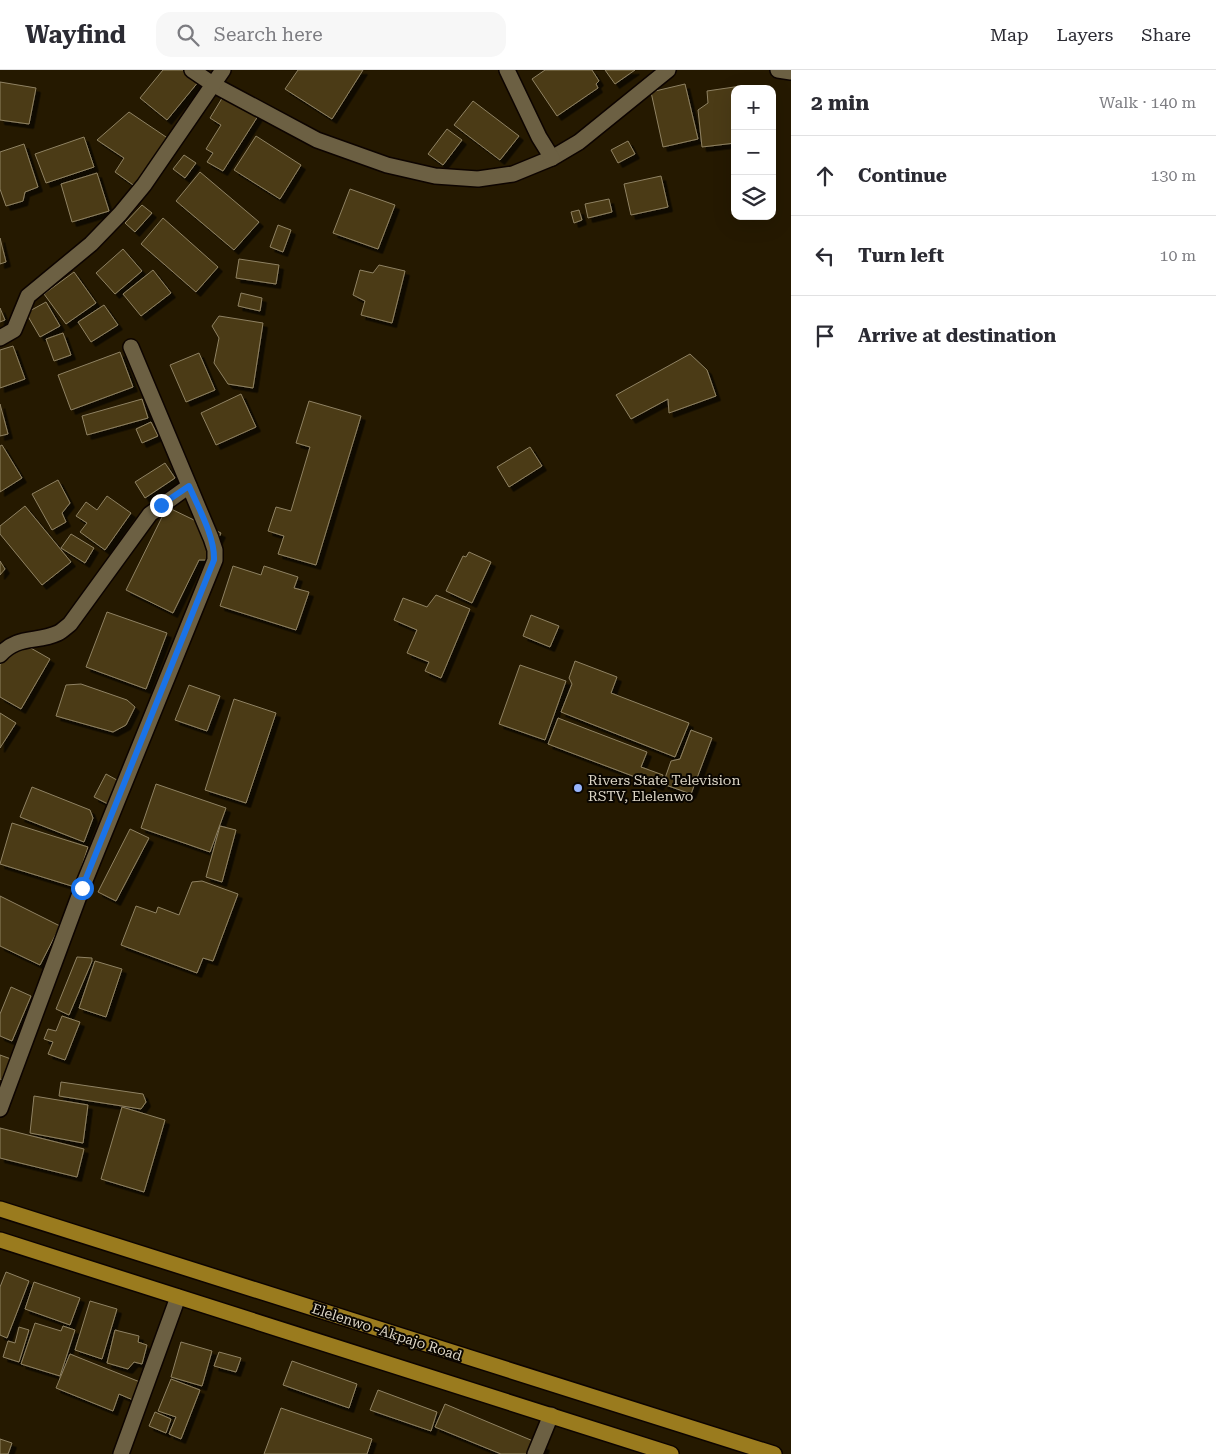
<!DOCTYPE html>
<meta charset="utf-8">
<style>
:root{--surface:#fff;--page:#f7f7f7;--text:#2b2b33;--muted:#7c7c81;--line:#e1e1e2}
body{margin:0;font-family:"Roboto Serif",serif;background:var(--page);color:var(--text)}
.controls{position:absolute;right:15px;top:15px;display:grid;overflow:hidden;border-radius:10px;box-shadow:0 5px 20px #0002}
.controls button{width:45px;height:45px;display:grid;place-items:center;padding:0;border:0;border-bottom:1px solid var(--line);background:var(--surface);color:var(--text);font:25px sans-serif}
.stop{position:absolute;width:15px;height:15px;margin:-11px;border:4px solid #1a73e8;border-radius:50%;background:#fff}
.stop.end{background:#1a73e8;border-color:#fff;box-shadow:0 1px 5px #0008}
.list{margin:0;padding:0;list-style:none}
h2{display:flex;justify-content:space-between;align-items:center;height:65px;margin:0;padding:0 20px;font-size:21px}
h2 small{font-size:16px;font-weight:400;color:var(--muted)}
.list li{display:grid;grid-template-columns:32px 1fr auto;gap:15px;align-items:center;box-sizing:border-box;height:80px;padding:0 20px;border-top:1px solid var(--line)}
.list b{display:block;font-size:19px;white-space:nowrap}
.list em{font-size:16px;font-style:normal;color:var(--muted)}
.icon{flex:none;width:28px;height:28px;fill:none;stroke:currentColor;stroke-width:2;stroke-linecap:round;stroke-linejoin:round}
.map{position:relative;flex:none;width:791px;height:1384px;overflow:hidden}
header{display:flex;align-items:center;gap:30px;box-sizing:border-box;height:70px;padding:0 25px;background:var(--surface);border-bottom:1px solid var(--line)}
header strong{font-size:24px}
nav{display:flex;gap:28px;margin-inline-start:auto;font-size:18px}
.search{width:350px;height:45px;background:var(--page);display:flex;align-items:center;gap:12px;box-sizing:border-box;padding:0 18px;border-radius:15px;color:var(--muted);font-size:19px}
main{display:flex}
aside{flex:1;background:var(--surface)}
.map>svg:first-child{display:block}
.building{fill:#4b3b13;stroke:#8f8264;filter:url(#shadow)}
.lines{fill:none;stroke-linecap:round;stroke-linejoin:round}
.minor-casing{stroke:#0d0400;stroke-width:18}
.major-casing{stroke:#0d0400;stroke-width:18}
.minor{stroke:#6c6043;stroke-width:15}
.major{stroke:#9a7b1e;stroke-width:15}
.route{stroke:#1a73e8;stroke-width:6}
.poi-dot{fill:#98b5fd;stroke:#0a0600;stroke-width:2}
.labels{text-anchor:middle;dominant-baseline:central;stroke-width:4;stroke-linejoin:round;paint-order:stroke}
.poi-label{font-size:14px;fill:#dbd4c4;stroke:#0a0600;text-anchor:start}
.street-label{font-size:14px;fill:#dbd4c4;stroke:#0a0600}
</style>
<header>
<strong>Wayfind</strong>
<div class="search"><svg class="icon" aria-label="search" viewBox="0 0 24 24"><circle cx="10" cy="10" r="6"/><path d="M15 15l6 6"/></svg>Search here</div>
<nav><a>Map</a><a>Layers</a><a>Share</a></nav>
</header>
<main>
<div class="map">
<svg width="791" height="1384" viewBox="0 0 791 1384">
<defs>
<filter id="shadow"><feDropShadow dx="4.5" dy="4.5" stdDeviation="0" flood-color="#0009"/></filter>
</defs>
<rect width="100%" height="100%" fill="#251900"/>
<g class="building">
<path d="M163 0H185L199 11 167 50 140 28Z"/>
<path d="M298 0H363L332 49 285 19Z"/>
<path d="M545 0H592L599 11 596 14 598 18 557 46 532 9Z"/>
<path d="M605 0H635L615 14Z"/>
<path d="M0 12 36 18 29 54 0 50Z"/>
<path d="M685 14 698 69 663 77 651 22Z"/>
<path d="M741 16V19H735V73L702 77 698 40 708 33 707 21Z"/>
<path d="M224 25 258 46 223 101 207 92 213 83 206 79 221 55 210 48Z"/>
<path d="M473 31 519 66 500 90 454 55Z"/>
<path d="M129 42 169 69 136 117 115 102 124 88 97 70Z"/>
<path d="M447 59 462 70 443 95 428 84Z"/>
<path d="M256 66 301 95 280 129 234 100Z"/>
<path d="M84 67 94 97 46 113 35 84Z"/>
<path d="M628 71 635 84 618 93 611 80Z"/>
<path d="M24 74 38 117 25 122 23 131 6 136 0 119V82Z"/>
<path d="M184 85 196 93 185 108 173 99Z"/>
<path d="M200 102 259 152 234 180 176 131Z"/>
<path d="M97 103 109 141 72 152 61 114Z"/>
<path d="M661 106 668 137 631 145 624 114Z"/>
<path d="M350 119 395 135 378 179 333 163Z"/>
<path d="M609 129 612 142 588 148 585 134Z"/>
<path d="M142 135 152 143 135 162 125 153Z"/>
<path d="M579 140 582 150 574 153 571 142Z"/>
<path d="M163 148 218 197 196 222 141 174Z"/>
<path d="M278 155 291 160 283 182 270 177Z"/>
<path d="M0 168 6 192 0 194Z"/>
<path d="M123 179 142 201 115 224 96 203Z"/>
<path d="M239 189 279 195 276 214 236 208Z"/>
<path d="M379 195 405 201 392 253 361 245 365 231 353 225 360 200 373 203Z"/>
<path d="M153 200 171 223 141 246 123 224Z"/>
<path d="M74 202 96 233 66 254 44 224Z"/>
<path d="M241 223 262 228 260 241 238 236Z"/>
<path d="M46 232 60 256 40 267 26 243Z"/>
<path d="M104 235 118 255 91 272 78 252Z"/>
<path d="M0 238 5 250 0 252Z"/>
<path d="M219 246 263 253 253 318 228 314 214 293 219 268 212 256Z"/>
<path d="M63 263 71 285 54 291 46 269Z"/>
<path d="M13 276 25 309 0 318V280Z"/>
<path d="M120 282 133 317 71 340 58 305Z"/>
<path d="M199 283 215 320 186 332 170 295Z"/>
<path d="M690 284 707 300 716 326 669 343 668 329 631 349 616 325Z"/>
<path d="M241 324 256 357 216 375 201 343Z"/>
<path d="M142 329 148 348 87 365 82 346Z"/>
<path d="M309 331 361 346 316 495 278 484 284 466 268 461 276 437 291 441 310 377 296 373Z"/>
<path d="M0 334 8 364 0 366Z"/>
<path d="M151 352 158 366 142 373 136 359Z"/>
<path d="M2 375 22 408 0 422V376Z"/>
<path d="M530 377 542 396 509 417 497 397Z"/>
<path d="M165 393 175 408 145 428 135 412Z"/>
<path d="M58 410 70 433 62 443 66 452 52 460 32 424Z"/>
<path d="M107 426 131 443 105 480 80 462 87 453 76 446 86 432 97 440Z"/>
<path d="M25 436 71 492 42 515 0 464V456Z"/>
<path d="M167 437 221 463 208 490H199L173 543 126 520Z"/>
<path d="M71 464 94 478 85 493 61 478Z"/>
<path d="M469 482 491 492 472 533 446 521 463 486 466 487Z"/>
<path d="M0 491 5 499 0 505Z"/>
<path d="M233 496 261 505 264 496 298 507 294 518 309 522 296 560 220 536Z"/>
<path d="M436 525 470 539 441 608 425 601 429 592 407 583 417 560 394 550 403 528 427 537Z"/>
<path d="M107 542 167 563 146 619 86 597Z"/>
<path d="M531 545 559 556 550 577 523 566Z"/>
<path d="M15 569 50 589 21 639 0 627V595Z"/>
<path d="M575 591 617 607 611 623 689 653 675 687 561 642 572 614 569 608Z"/>
<path d="M520 595 566 611 545 670 499 654Z"/>
<path d="M81 614 127 630 135 637 126 655 113 662 56 646 66 615Z"/>
<path d="M189 615 220 626 207 661 175 650Z"/>
<path d="M234 629 276 643 246 733 205 720Z"/>
<path d="M0 643 16 653 0 678Z"/>
<path d="M558 648 647 682 641 697 663 705 659 716 548 674Z"/>
<path d="M691 660 712 668 691 724 663 714 671 691 680 689Z"/>
<path d="M106 704 126 715 114 737 94 727Z"/>
<path d="M156 714 226 738 210 782 141 758Z"/>
<path d="M32 717 90 740 93 748 84 772 20 747Z"/>
<path d="M12 753 88 777 75 817 0 794Z"/>
<path d="M220 756 236 760 222 812 206 807Z"/>
<path d="M130 759 149 768 116 831 98 822Z"/>
<path d="M202 811 238 824 213 891 203 888 197 903 121 875 136 836 156 843 158 837 179 845 192 812Z"/>
<path d="M0 826 60 856 40 895 0 876Z"/>
<path d="M77 887 92 888V891L69 945 56 939Z"/>
<path d="M95 891 122 899 106 947 79 938Z"/>
<path d="M11 917 31 926 12 971 0 966V944Z"/>
<path d="M62 946 80 952 65 990 48 984 53 972 44 969 48 959 56 961Z"/>
<path d="M0 985 11 989 2 1010 0 1009Z"/>
<path d="M61 1012 143 1024 146 1032 141 1039 59 1026Z"/>
<path d="M34 1026 88 1035 83 1073 30 1063Z"/>
<path d="M122 1037 165 1050 144 1122 101 1109Z"/>
<path d="M0 1058 84 1079 77 1107 0 1088Z"/>
<path d="M6 1202 29 1211 7 1268 0 1265V1217Z"/>
<path d="M34 1212 80 1228 70 1255 25 1239Z"/>
<path d="M90 1231 117 1239 102 1289 75 1280Z"/>
<path d="M35 1253 61 1261 63 1256 75 1260 60 1306 21 1294Z"/>
<path d="M19 1257 29 1260 19 1292 3 1287 8 1271 15 1273Z"/>
<path d="M115 1260 139 1266 138 1272 147 1275 142 1294 134 1292 128 1299 107 1293Z"/>
<path d="M181 1272 212 1281 202 1316 171 1307Z"/>
<path d="M219 1282 241 1288 236 1302 214 1296Z"/>
<path d="M70 1284 140 1312 133 1330 119 1324 113 1341 56 1318Z"/>
<path d="M292 1291 357 1314 349 1338 283 1315Z"/>
<path d="M171 1309 200 1320 181 1369 169 1364 176 1347 158 1341Z"/>
<path d="M378 1320 437 1342 431 1361 370 1340Z"/>
<path d="M445 1334 545 1376 542 1384H501L435 1357Z"/>
<path d="M281 1338 372 1369 367 1384H264Z"/>
<path d="M155 1342 171 1349 166 1363 149 1356Z"/>
<path d="M0 1369 12 1373 8 1384H0Z"/>
</g>
<g class="lines">
<g class="minor-casing">
<g id="minor">
<path d="M192 0 214 15 317 70 387 95 435 106 478 109 513 104 552 88 579 72 668 0"/>
<path d="M507 0 539 67 552 88"/>
<path d="M778 0 791 2"/>
<path d="M0 268 14 260 28 226 91 174 120 144 144 115 223 0"/>
<path d="M0 585C17 565 37 573 58 563 62 561 66 557 70 554L150 444 189 416"/>
<path d="M0 1039 82 818 215 490V480L211 468 131 277"/>
<path d="M121 1384 178 1227"/>
<path d="M535 1384 551 1345"/>
</g>
</g>
<g class="major-casing">
<g id="major">
<path d="M0 1139 774 1384"/>
<path d="M0 1170 671 1384"/>
</g>
</g>
<use href="#minor" class="minor"/>
<use href="#major" class="major"/>
</g>
<g class="lines">
<path class="route" d="M82 818 214 490C215 467 198 437 189 416L161 435"/>
</g>
<circle class="poi-dot" cx="578" cy="718" r="5"/>
<g class="labels">
<g class="poi-label">
<text x="588" y="710">Rivers State Television<tspan x="588" dy="16">RSTV, Elelenwo</tspan></text>
</g>
<g class="street-label">
<text transform="translate(387 1262) rotate(18)">Elelenwo -Akpajo Road</text>
</g>
</g>
</svg>
<div class="controls">
<button>+</button>
<button>−</button>
<button><svg class="icon" aria-label="layers" viewBox="0 0 24 24"><path d="M12 4l9 5-9 5-9-5zM3 14l9 5 9-5"/></svg></button>
</div>
<div class="stop" style="left:82px;top:818px"></div>
<div class="stop end" style="left:161px;top:435px"></div>
</div>
<aside>
<h2>2 min<small>Walk · 140 m</small></h2>
<ul class="list">
<li><svg class="icon" aria-label="ahead" viewBox="0 0 24 24"><path d="M12 20V5M6 11l6-6 6 6"/></svg><div><b>Continue</b></div><em>130 m</em></li>
<li><svg class="icon" aria-label="left" viewBox="0 0 24 24"><path d="M17 20v-9H6M10 6l-5 5 5 5"/></svg><div><b>Turn left</b></div><em>10 m</em></li>
<li><svg class="icon" aria-label="arrive" viewBox="0 0 24 24"><path d="M6 21V4h12l-3 4 3 4H6"/></svg><div><b>Arrive at destination</b></div></li>
</ul>
</aside>
</main>
